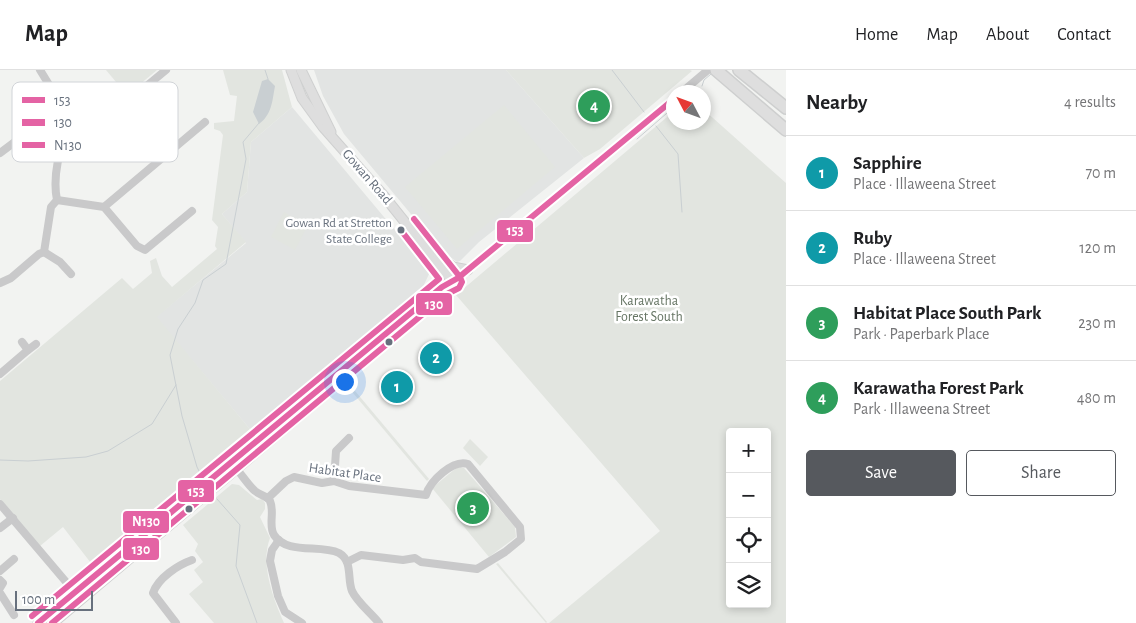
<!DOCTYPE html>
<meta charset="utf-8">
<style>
:root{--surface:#fff;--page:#f6f6f6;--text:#202124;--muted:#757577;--line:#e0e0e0;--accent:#56595e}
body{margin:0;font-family:"Alegreya Sans",sans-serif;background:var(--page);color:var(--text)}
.controls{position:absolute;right:15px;bottom:15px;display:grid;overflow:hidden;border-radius:5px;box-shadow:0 2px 8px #0003}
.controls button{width:45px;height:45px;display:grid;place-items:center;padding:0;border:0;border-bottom:1px solid var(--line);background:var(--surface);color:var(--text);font:25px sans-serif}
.compass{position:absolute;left:666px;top:15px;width:45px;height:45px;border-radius:50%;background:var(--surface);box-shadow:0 2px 8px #0003;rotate:311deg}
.scale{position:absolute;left:15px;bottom:12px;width:78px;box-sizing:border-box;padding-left:5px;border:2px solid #67707d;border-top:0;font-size:14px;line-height:18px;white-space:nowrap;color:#67707d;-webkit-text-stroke:4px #fff;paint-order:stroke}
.you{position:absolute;left:344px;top:311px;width:18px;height:18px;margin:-12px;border:4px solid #fff;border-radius:50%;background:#1a73e8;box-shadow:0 0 0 8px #1a73e833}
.badge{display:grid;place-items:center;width:32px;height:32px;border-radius:50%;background:var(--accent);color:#fff;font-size:16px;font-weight:700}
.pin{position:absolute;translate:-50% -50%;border:2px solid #fff;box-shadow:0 1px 5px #0006}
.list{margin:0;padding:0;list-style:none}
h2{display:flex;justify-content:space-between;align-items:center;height:65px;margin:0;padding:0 20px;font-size:21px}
h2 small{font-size:16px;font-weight:400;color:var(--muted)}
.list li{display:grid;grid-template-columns:32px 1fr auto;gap:15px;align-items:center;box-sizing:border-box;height:75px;padding:0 20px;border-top:1px solid var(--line)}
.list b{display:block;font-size:19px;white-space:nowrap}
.list p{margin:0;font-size:16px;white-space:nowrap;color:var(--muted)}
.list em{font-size:16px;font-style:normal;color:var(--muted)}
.actions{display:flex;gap:10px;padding:15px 20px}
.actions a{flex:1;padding:11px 0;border:1px solid var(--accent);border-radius:5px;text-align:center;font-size:18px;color:var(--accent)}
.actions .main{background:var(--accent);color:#fff}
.icon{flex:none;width:28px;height:28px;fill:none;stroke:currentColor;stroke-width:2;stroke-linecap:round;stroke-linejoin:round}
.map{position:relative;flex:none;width:786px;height:553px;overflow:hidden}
header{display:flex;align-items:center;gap:30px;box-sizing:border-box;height:70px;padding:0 25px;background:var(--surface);border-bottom:1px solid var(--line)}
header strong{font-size:24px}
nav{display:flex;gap:28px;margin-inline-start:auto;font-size:18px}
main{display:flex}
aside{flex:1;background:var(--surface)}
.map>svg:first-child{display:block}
.built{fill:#e2e4e3}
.green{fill:#e2e5e0;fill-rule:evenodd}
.water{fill:#c9cfd2}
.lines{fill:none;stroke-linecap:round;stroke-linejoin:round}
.stream{stroke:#c9cfd2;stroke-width:1}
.major-casing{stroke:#cfd0d0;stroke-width:11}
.highway-casing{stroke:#cecfcf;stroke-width:14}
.minor{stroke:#c9c9ca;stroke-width:8}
.major{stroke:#dedede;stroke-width:9}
.highway{stroke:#dedede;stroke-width:11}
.bus-1-casing{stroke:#fff;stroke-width:10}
.bus-2-casing{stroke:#fff;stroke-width:10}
.bus-3-casing{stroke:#fff;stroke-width:10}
.bus-1{stroke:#e463a4;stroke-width:6}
.bus-2{stroke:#e463a4;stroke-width:6}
.bus-3{stroke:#e463a4;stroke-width:6}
.bus-dot{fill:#67707d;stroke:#fff;stroke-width:2}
.labels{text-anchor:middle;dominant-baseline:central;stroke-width:5;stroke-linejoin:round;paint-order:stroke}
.bus-label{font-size:13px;fill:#67707d;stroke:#fff;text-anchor:end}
.street-label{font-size:14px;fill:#67707d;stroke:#fff}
.park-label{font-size:14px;fill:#667564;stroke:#fff}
.key{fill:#fff;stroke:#d1d4d8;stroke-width:1}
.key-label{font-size:14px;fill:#67707d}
.line-badge{stroke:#fff;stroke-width:2}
.badge-label{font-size:14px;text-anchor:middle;font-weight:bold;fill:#fff}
</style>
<header>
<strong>Map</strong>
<nav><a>Home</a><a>Map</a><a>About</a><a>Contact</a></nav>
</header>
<main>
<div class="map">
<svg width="786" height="553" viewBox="0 0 786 553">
<rect width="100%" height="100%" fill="#f2f3f1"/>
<g class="built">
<path d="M314 0H506L584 88 479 172 460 191 457 192 441 180 344 64 323 26Z"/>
<path d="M292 37 430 202 421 221 254 364 156 247 246 173 222 144 247 122 251 72Z"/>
</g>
<g class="green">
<path d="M106 0H157L127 25Z"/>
<path d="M223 0H282L292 37 251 72 247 122 222 144 246 172 157 247 254 364 94 497 63 457 40 476 0 429V311L122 208 133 219 152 203 150 191 156 188 162 206 172 217 217 179 215 176 218 157 212 150 223 65 220 61 214 59V53L234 51 237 26 230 25Z"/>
<path d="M506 0H690L692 1 600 79 584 88Z"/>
<path d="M504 35 555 97 457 179 405 117Z"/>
<path d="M704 40 786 113V553H549L660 461 456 225 673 42 674 52H704ZM730 362H767V534H730Z"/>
<path d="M284 142 308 155 295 180 271 167Z"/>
<path d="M350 315 429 409 427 411 348 317Z"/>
<path d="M470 369 488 387 480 396 463 378Z"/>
<path d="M460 397 464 398 515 457 516 467 489 487 432 418 455 399Z"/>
<path d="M232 414 239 415 257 430 262 429 265 433V439L260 447 270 468C260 494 273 528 284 553H214L189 524 203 512 194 500 203 492 195 481 198 474 183 455Z"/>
<path d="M498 493 547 552 546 553 496 494Z"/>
</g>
<path class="water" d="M268 9 275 16C272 32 272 44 259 54L253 42 262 11Z"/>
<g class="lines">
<g class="stream">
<path d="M265 0 268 9"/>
<path d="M612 0 644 42"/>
<path d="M702 16 704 10 711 4"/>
<path d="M656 56 678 84 682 142"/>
<path d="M637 69 674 37"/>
<path d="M0 390 28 391 86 387 108 381 152 354 176 315"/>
<path d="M201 405 197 397 182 346 170 285 178 259 195 233 203 210 226 194 246 89 243 72 259 53"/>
<path d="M217 429 240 455 236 496 257 553"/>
</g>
<g class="major-casing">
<g id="major">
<path d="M291 0 302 28 323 57 384 126 453 212"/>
<path d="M301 0 331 62"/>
<path d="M438 185 453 197 468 200"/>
<path d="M38 553 442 217 453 212"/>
<path d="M53 553 447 222 453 212"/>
</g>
</g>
<g class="highway-casing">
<g id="highway">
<path d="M716 0 786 60"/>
<path d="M739 0 786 38"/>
</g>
</g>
<g class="minor">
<path d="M40 0 67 44"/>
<path d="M682 22 708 0"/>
<circle cx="63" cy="50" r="8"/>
<path d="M70 50 100 48 114 43 166 0"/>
<path d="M0 83 36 56 55 51"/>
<path d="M57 130 104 137 137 176 145 180 192 141"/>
<path d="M104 137 205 52"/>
<path d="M44 182 60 192 71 204"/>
<path d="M453 212 674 29"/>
<path d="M0 213 11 208 39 184 44 182 51 137 57 130C52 105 60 80 68 56"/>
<path d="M22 272 28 280 36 274"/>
<path d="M0 304 28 280"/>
<path d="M233 395C241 403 247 414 255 421 260 425 267 426 270 431 275 442 268 455 274 465 287 485 320 474 339 483 353 491 347 509 352 521 357 532 371 543 379 553"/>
<path d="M334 411 336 381 349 368"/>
<path d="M268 428 286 411 294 407 322 413 334 411 349 416 426 425C430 411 453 389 468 394L520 457 521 469 505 482 477 499 421 492 415 488 403 490 361 485 347 492"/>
<path d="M0 434 78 526"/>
<path d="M0 458 13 448"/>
<path d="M279 470 272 480 270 491 278 526 285 542 302 553"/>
<path d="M0 501 14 489"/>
<path d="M0 510 3 513 0 518"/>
<path d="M0 523 14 545"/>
<path d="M176 553 153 523C158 508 178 495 192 490"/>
</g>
<use href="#major" class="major"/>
<use href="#highway" class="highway"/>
<g class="bus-1-casing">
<path id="bus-1" d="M38 553 442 217 458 208 674 29"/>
</g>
<g class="bus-2-casing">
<path id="bus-2" d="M52 553 447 224 459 218 462 212 460 207 414 149"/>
</g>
<g class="bus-3-casing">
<path id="bus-3" d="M32 546 439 209 400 159"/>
</g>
<use href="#bus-1" class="bus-1"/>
<use href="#bus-2" class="bus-2"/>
<use href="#bus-3" class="bus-3"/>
</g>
<g class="bus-dot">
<circle cx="401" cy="160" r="4.5"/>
<circle cx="389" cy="272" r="4.5"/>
<circle cx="189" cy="439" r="4.5"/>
</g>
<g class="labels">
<g class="bus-label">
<text x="392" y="153">Gowan Rd at Stretton<tspan x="392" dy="16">State College</tspan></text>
</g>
<g class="street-label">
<text transform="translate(367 107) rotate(49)">Gowan Road</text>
<text transform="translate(345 403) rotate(8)">Habitat Place</text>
</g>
<g class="park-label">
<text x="649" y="231">Karawatha<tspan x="649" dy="16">Forest South</tspan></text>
</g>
</g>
<rect x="12" y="12" width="166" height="80" rx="8" class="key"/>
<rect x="22" y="27" width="23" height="6" fill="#e463a4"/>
<rect x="22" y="49" width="23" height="7" fill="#e463a4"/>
<rect x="22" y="72" width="23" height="6" fill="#e463a4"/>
<g class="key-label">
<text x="54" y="35">153</text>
<text x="54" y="57">130</text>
<text x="54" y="80">N130</text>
</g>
<g class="line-badge">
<rect x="496" y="149" width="38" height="24" rx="5" fill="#e463a4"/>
<rect x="415" y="222" width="38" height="24" rx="5" fill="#e463a4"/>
<rect x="177" y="409" width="38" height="24" rx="5" fill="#e463a4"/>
<rect x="122" y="440" width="48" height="24" rx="5" fill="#e463a4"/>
<rect x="122" y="467" width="38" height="24" rx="5" fill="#e463a4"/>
</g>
<g class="badge-label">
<text x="515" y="165">153</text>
<text x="434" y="239">130</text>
<text x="196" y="426">153</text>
<text x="146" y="456">N130</text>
<text x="141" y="484">130</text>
</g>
</svg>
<div class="controls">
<button>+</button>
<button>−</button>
<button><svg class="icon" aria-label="locate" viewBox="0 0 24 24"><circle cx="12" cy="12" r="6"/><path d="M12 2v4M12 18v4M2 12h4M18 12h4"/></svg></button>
<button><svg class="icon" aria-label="layers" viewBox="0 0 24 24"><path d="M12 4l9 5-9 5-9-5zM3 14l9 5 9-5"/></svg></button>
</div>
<svg class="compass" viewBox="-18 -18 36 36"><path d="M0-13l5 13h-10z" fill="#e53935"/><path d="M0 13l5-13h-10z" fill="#757577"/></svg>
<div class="scale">100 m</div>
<div class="you"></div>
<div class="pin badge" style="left:397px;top:317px;background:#0f9aa8">1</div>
<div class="pin badge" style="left:436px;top:288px;background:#0f9aa8">2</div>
<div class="pin badge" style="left:473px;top:438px;background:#2e9e5b">3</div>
<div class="pin badge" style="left:594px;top:36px;background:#2e9e5b">4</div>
</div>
<aside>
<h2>Nearby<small>4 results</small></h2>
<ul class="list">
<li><span class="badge" style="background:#0f9aa8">1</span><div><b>Sapphire</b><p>Place · Illaweena Street</p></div><em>70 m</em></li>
<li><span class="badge" style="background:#0f9aa8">2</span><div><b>Ruby</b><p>Place · Illaweena Street</p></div><em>120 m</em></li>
<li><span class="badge" style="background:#2e9e5b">3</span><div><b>Habitat Place South Park</b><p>Park · Paperbark Place</p></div><em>230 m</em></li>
<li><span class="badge" style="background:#2e9e5b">4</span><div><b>Karawatha Forest Park</b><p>Park · Illaweena Street</p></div><em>480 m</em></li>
</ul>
<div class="actions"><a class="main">Save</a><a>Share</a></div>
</aside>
</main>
